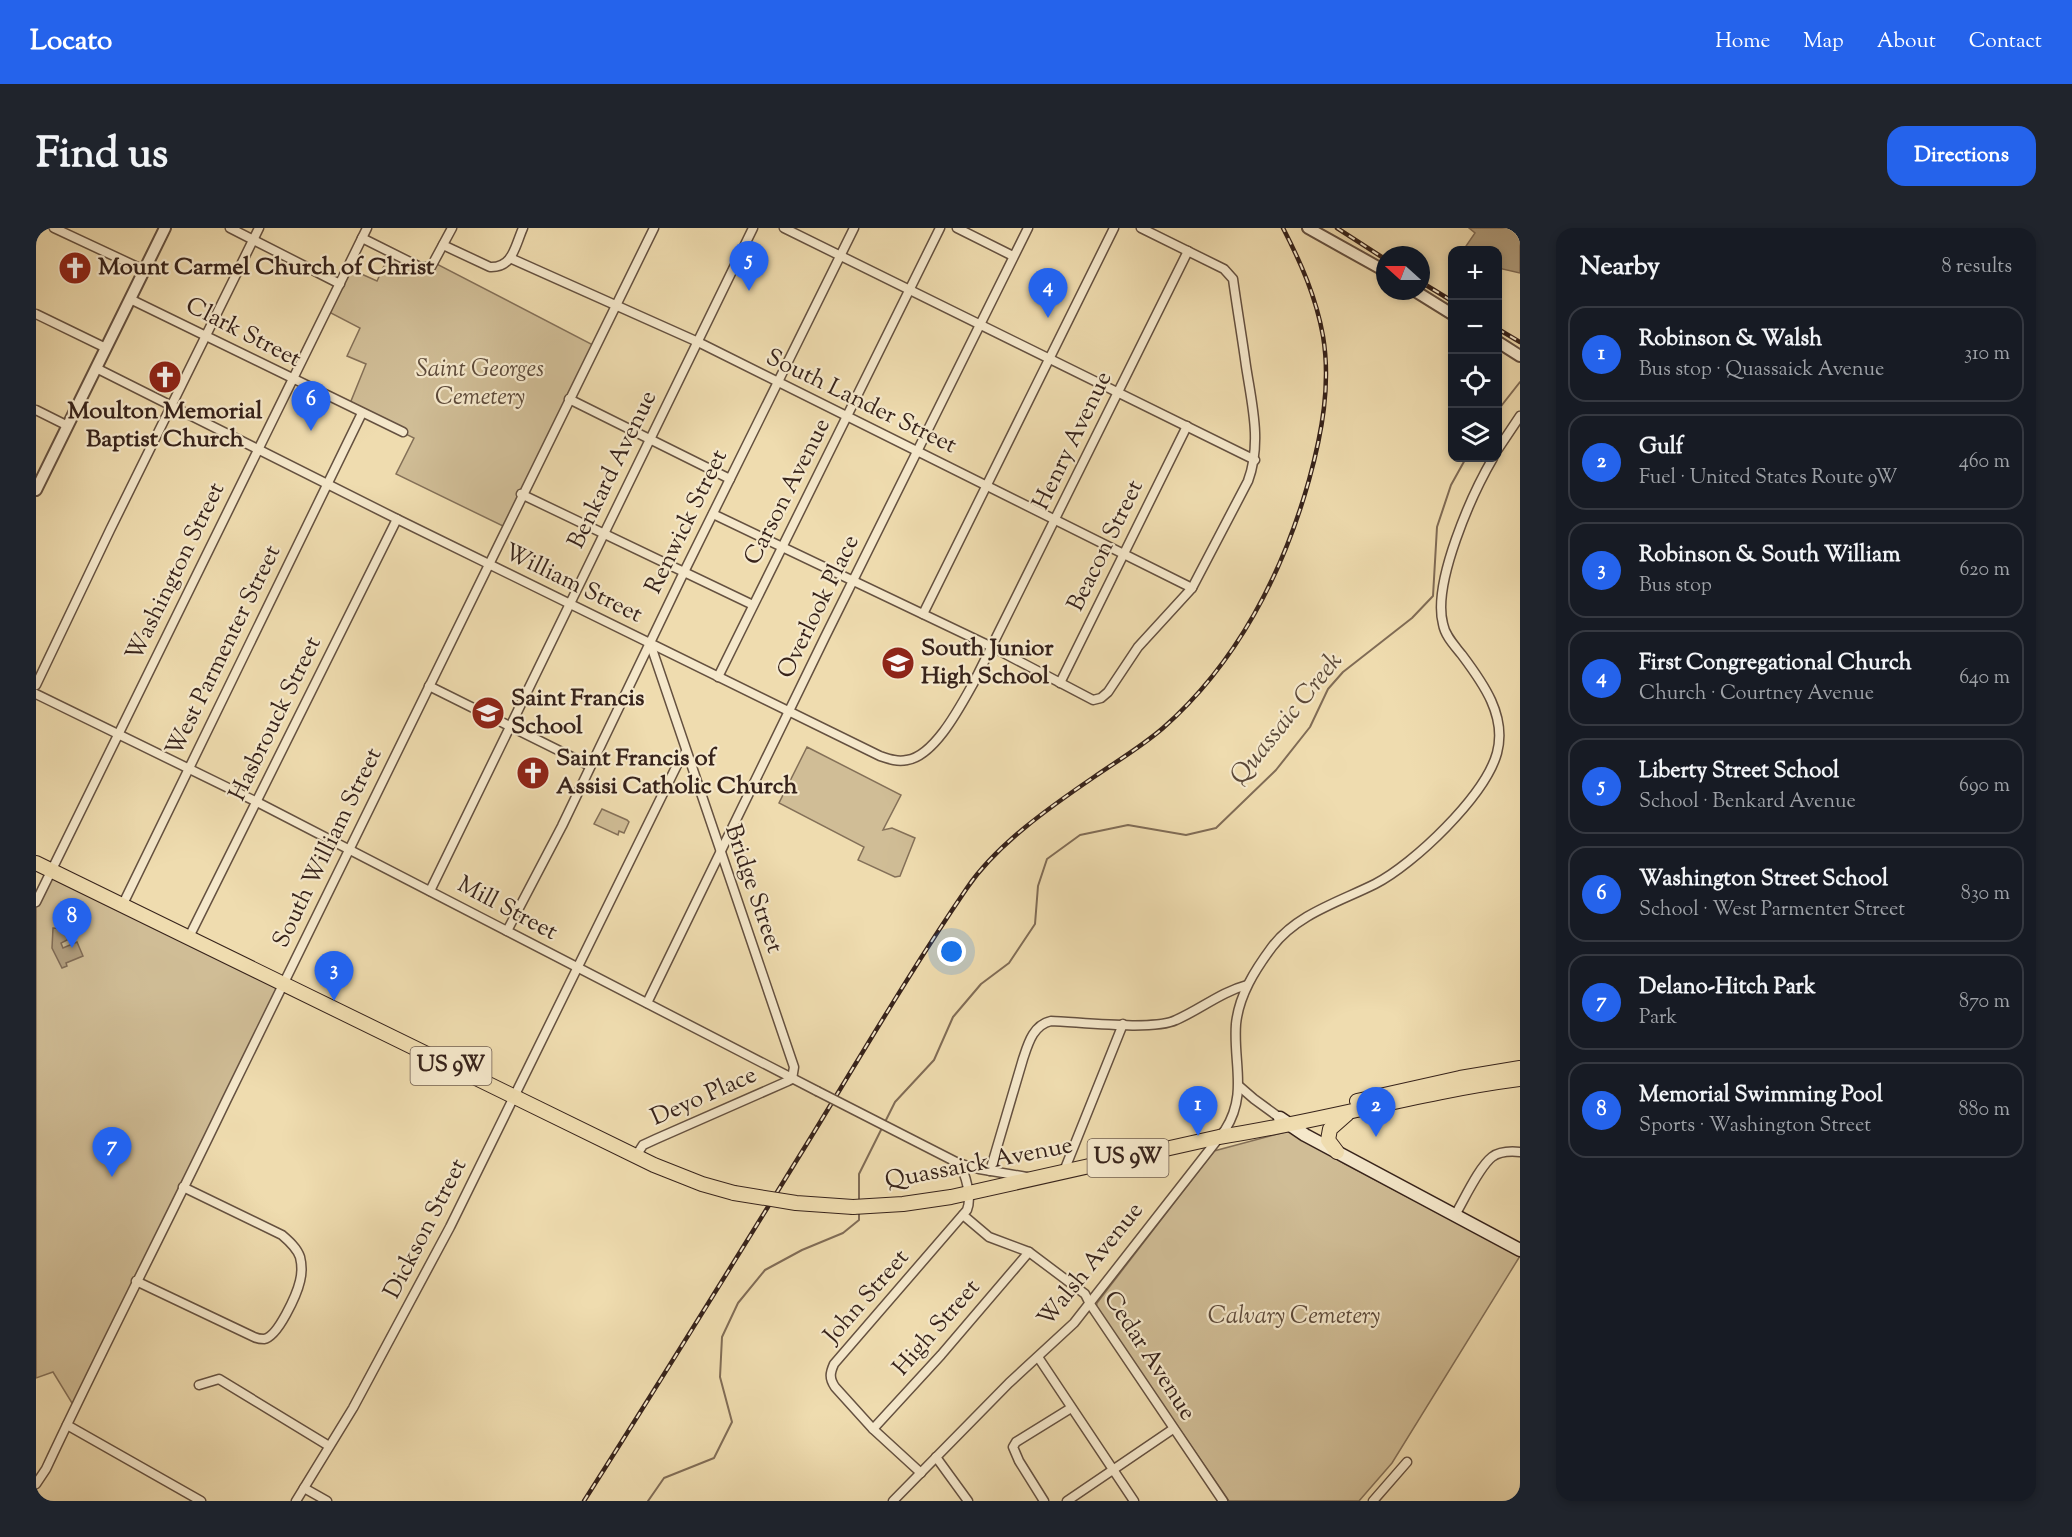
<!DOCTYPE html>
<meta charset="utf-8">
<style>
:root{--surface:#171b24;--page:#20242c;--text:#f1f3f6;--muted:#9ea1a6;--line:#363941;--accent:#2563eb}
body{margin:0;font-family:"Sorts Mill Goudy",serif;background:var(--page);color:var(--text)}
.controls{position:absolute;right:18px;top:18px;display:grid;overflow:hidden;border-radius:12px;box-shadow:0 3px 9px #0003}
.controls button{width:54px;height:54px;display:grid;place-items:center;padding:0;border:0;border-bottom:2px solid var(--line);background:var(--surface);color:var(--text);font:30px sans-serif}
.compass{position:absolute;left:1340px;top:18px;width:54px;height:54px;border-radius:50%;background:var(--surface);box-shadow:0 3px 9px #0003;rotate:291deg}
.you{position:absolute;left:916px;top:724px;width:21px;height:21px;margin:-15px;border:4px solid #fff;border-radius:50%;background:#1a73e8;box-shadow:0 0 0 9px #1a73e833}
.badge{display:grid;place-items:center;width:39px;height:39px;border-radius:50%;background:var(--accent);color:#fff;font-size:20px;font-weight:700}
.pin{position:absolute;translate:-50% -50px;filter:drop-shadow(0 2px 3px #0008)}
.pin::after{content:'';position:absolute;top:32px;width:21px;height:18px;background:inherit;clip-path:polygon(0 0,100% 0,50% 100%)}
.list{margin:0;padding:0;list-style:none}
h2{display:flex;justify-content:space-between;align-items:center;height:78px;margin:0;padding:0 24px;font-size:26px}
h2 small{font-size:20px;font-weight:400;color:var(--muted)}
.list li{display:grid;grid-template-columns:39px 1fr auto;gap:18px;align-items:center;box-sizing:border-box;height:96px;margin:0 12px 12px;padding:0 12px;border:2px solid var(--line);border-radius:18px}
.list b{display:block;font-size:22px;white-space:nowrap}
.list p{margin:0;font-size:20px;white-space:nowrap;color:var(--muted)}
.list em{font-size:20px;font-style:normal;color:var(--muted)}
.icon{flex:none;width:33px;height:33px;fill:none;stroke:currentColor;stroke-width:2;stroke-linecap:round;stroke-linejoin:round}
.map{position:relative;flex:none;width:1484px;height:1273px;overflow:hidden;border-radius:18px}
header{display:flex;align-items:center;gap:36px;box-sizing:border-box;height:84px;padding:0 30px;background:var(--accent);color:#fff}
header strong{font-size:28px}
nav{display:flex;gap:33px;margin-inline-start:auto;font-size:21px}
.intro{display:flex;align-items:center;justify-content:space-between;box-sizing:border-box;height:144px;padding:0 36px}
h1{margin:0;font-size:42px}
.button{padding:15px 27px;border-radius:18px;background:var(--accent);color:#fff;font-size:21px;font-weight:700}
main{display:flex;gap:36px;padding:0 36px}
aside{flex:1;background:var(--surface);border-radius:18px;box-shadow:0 3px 9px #0003}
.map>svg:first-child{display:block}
.green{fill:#d0bd96;stroke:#847058;stroke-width:1.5}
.water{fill:#b09d7d;stroke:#806c56;stroke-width:1.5}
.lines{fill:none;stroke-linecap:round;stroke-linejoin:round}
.stream{stroke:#806c56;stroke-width:2}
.minor-casing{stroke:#655140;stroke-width:11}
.tertiary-casing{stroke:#655140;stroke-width:14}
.secondary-casing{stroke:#37231b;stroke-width:15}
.trunk-casing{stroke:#37231b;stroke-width:16}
.minor{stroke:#f5e8cb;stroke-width:8}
.tertiary{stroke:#f5e8cb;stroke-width:10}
.secondary{stroke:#f5e8cb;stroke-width:12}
.trunk{stroke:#efdcaf;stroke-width:14}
.rail-casing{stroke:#37231b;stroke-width:4.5}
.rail{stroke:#f5e8cb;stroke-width:2;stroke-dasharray:7;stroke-linecap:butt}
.minor-bridge-casing{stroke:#655140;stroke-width:11;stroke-linecap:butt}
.trunk-bridge-casing{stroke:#37231b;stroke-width:16;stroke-linecap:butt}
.minor-bridge{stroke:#f5e8cb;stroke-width:8}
.trunk-bridge{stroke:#efdcaf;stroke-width:14}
.labels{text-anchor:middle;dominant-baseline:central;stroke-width:4.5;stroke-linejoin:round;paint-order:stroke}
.shield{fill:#f5e8cb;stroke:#705e50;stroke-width:1.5}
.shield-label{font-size:22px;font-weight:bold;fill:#37231b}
.poi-label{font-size:24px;font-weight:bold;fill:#37231b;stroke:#f5e8cb;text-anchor:start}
.street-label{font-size:24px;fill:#37231b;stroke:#f5e8cb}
.park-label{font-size:24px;font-style:italic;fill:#5d4a3a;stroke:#f5e8cb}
.water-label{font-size:26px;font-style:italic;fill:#5b4838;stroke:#f5e8cb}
</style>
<header>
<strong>Locato</strong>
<nav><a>Home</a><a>Map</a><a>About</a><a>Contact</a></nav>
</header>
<div class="intro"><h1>Find us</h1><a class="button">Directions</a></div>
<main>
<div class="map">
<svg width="1484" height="1273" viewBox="0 0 1484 1273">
<rect width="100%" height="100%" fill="#efdcaf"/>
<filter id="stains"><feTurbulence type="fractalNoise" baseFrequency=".00333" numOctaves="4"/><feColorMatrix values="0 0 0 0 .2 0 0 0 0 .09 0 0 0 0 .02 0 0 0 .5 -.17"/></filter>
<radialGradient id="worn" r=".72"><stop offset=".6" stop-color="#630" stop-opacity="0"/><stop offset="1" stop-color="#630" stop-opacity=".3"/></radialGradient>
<g class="green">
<path d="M354 25 384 39 397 34 559 118 469 299 360 246 378 210 313 178 330 136 311 128 324 100 291 83 312 40 341 53Z"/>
<path d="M771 519 865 567 847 602 856 600 879 610 864 648 859 649 822 632 828 619 743 575Z"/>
<path d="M566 581 591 592 593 594 588 605 583 603 582 607 558 596Z"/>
<path d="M16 643 247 754 39 1180 17 1144 0 1150V677Z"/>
<path d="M1253 903 1309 936 1484 1028 1356 1235 1323 1273H1193L1060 1080 1061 1075 1178 923Z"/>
</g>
<g class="water">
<path d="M1433 0H1484V45L1462 40V22L1428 21 1439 5Z"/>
<path d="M17 700 27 701 35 710 25 715 27 720 41 714 47 728 30 735 31 738 26 740 16 720Z"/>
</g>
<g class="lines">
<g class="stream">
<path d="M1462 182 1484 154"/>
<path d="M823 974V946L859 874 898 832 917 789 945 756 973 735 999 696 1002 658 1011 631 1044 607 1092 597 1150 607 1180 600 1240 542 1274 499 1292 461 1307 444 1376 390 1397 368 1401 299 1415 257 1430 230"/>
<path d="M612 1273 628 1250 678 1230 696 1194 684 1149 686 1109 702 1075 729 1042 766 1022 807 1005 823 992V982"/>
</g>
<g class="minor-casing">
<g id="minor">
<path d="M18 0 108 42"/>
<path d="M194 0 304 56"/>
<path d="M748 0 1219 232"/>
<path d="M921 0 977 28"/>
<path d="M326 10 384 39H395L416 0"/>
<path d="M407 17 454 39C477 40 479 18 487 0"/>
<path d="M474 30 662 114 1156 360"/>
<path d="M94 71 367 204"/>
<path d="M0 86 70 120"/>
<path d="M60 140 361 291 844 528C853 531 861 534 871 532 899 528 925 477 938 454L1152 23"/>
<path d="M533 171 694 251"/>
<path d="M0 182 32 198"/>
<path d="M1462 221 1484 188"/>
<path d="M485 266 717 377"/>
<path d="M677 286 956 419 1057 472 1065 470 1072 464 1102 419 1156 360 1212 253C1226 215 1216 177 1210 138 1206 109 1201 80 1197 51L1188 41 1105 0"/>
<path d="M887 386 1078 0"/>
<path d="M682 449 904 0"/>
<path d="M1024 455 1151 198"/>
<path d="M0 457 74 302 223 0"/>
<path d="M393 458 554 538"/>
<path d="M0 466 221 574 781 863"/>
<path d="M394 663 717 0"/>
<path d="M0 674 331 0"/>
<path d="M86 678 326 185"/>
<path d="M471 703 526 598 648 344 818 0"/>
<path d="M153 709 361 291"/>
<path d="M611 775 789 409 992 0"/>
<path d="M1203 858 1218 871 1244 890"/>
<path d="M600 928 607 917 620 911 752 853 756 851 758 839 614 415"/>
<path d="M922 935 943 941 991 949"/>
<path d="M954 943 987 831C992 816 997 797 1015 793 1044 794 1117 803 1140 792 1165 781 1185 764 1211 757"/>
<path d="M1028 943 1087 796"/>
<path d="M927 987 953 1009 993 1024 1049 1066 1054 1076 1187 1273"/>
<path d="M1419 987C1428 972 1443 939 1456 929 1464 923 1474 923 1484 924"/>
<path d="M100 1053 218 1109C220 1110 226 1111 228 1111 242 1109 261 1066 264 1053 266 1045 266 1037 264 1029 261 1020 253 1013 246 1007L147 959"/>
<path d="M1002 1129 1098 1273"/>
<path d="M163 1157 183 1151 293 1218"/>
<path d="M31 1197 165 1273"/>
<path d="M837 1201 905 1127 993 1024"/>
<path d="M900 1229 932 1273"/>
<path d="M885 1245 837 1201 799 1159C793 1150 794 1145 798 1136L931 982C936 970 930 945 922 935"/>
<path d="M0 1256 10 1241C68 1117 131 996 190 873 331 581 474 290 618 0"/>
<path d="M268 1260 291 1273"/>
<path d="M260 1273 317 1180 414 999 644 531 650 524"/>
<path d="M857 1273 973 1155 1038 1095 1189 902C1212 866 1197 835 1200 796 1203 767 1219 742 1236 719 1261 686 1303 674 1339 656 1378 636 1449 568 1461 525 1471 488 1447 455 1426 427 1419 418 1409 408 1407 396 1396 355 1436 266 1457 230"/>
<path d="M1008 1273 983 1233 977 1219 980 1214 1035 1180"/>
<path d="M1031 1273 1137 1201"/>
<path d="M1337 1273 1371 1234"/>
</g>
</g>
<g class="tertiary-casing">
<g id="tertiary">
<path d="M1272 0 1349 43"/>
<path d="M1379 63 1416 86"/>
<path d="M1462 114 1484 128"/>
<path d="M0 262 129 0"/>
</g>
</g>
<g class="secondary-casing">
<path id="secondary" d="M1244 890 1269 907 1484 1022"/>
</g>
<g class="trunk-casing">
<g id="trunk">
<path d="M0 635 618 937 666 956 698 965"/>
<path d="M1321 873 1424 850 1484 840"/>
<path d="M1301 924 1292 912 1294 901 1311 886"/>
<path d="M817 979 867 976 915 969 1183 909C1284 894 1383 864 1484 851"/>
</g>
</g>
<use href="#minor" class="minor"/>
<use href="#tertiary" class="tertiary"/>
<use href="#secondary" class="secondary"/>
<use href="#trunk" class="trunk"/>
<g class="rail-casing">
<g id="rail">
<path d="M1301 0 1349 31"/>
<path d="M1385 54 1416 73"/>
<path d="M1462 101 1484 114"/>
<path d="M548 1273C624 1154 698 1034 772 914 824 829 875 742 931 660 961 616 1014 579 1058 549 1081 533 1105 519 1127 500 1201 435 1247 345 1273 252 1286 205 1295 156 1287 108 1280 69 1265 35 1247 0"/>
</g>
</g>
<use href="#rail" class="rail"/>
<g class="minor-bridge-casing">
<path id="minor-bridge" d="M781 863 922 935"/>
</g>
<g class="trunk-bridge-casing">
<path id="trunk-bridge" d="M698 965 760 975 817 979"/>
</g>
<use href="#minor-bridge" class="minor-bridge"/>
<use href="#trunk-bridge" class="trunk-bridge"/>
</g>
<defs>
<g id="church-disc" transform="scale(1.725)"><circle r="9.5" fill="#8f2418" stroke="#f5e8cb"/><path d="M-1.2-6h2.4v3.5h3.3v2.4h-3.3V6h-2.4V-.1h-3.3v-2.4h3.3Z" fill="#fff"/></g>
<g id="school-disc" transform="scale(1.725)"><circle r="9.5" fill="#8f2418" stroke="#f5e8cb"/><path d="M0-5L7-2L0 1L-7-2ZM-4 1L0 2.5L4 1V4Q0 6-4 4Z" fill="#fff"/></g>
</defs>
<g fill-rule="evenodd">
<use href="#church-disc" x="39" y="40"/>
<use href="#church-disc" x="129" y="149"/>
<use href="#school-disc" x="862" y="435"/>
<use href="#school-disc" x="452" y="485"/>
<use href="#church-disc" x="497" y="545"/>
</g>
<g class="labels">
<g class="shield">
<rect x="374.5" y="819" width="81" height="38" rx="4.5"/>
<rect x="1051.5" y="911" width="81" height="38" rx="4.5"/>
</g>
<g class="shield-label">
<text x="415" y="838">US 9W</text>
<text x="1092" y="930">US 9W</text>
</g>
<g class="poi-label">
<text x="62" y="40">Mount Carmel Church of Christ</text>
<text x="129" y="184" text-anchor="middle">Moulton Memorial<tspan x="129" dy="28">Baptist Church</tspan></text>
<text x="885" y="421">South Junior<tspan x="885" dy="28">High School</tspan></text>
<text x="475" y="471">Saint Francis<tspan x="475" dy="28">School</tspan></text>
<text x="520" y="531">Saint Francis of<tspan x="520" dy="28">Assisi Catholic Church</tspan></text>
</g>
<g class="street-label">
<text transform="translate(207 105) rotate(27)">Clark Street</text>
<text transform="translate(825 174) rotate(26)">South Lander Street</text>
<text transform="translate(1037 213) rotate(-64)">Henry Avenue</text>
<text transform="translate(577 242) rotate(-64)">Benkard Avenue</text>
<text transform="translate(752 264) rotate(-63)">Carson Avenue</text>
<text transform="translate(651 294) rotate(-64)">Renwick Street</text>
<text transform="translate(1070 318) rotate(-64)">Beacon Street</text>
<text transform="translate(140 344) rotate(-64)">Washington Street</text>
<text transform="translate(537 356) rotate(26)">William Street</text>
<text transform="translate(783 379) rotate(-64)">Overlook Place</text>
<text transform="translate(188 423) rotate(-64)">West Parmenter Street</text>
<text transform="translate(240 491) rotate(-64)">Hasbrouck Street</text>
<text transform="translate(292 620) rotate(-64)">South William Street</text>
<text transform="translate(717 661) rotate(71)">Bridge Street</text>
<text transform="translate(471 681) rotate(28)">Mill Street</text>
<text transform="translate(668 869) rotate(-24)">Deyo Place</text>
<text transform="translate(943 936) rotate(-11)">Quassaick Avenue</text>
<text transform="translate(390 1001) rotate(-63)">Dickson Street</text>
<text transform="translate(1055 1037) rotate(-51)">Walsh Avenue</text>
<text transform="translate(831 1069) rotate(-49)">John Street</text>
<text transform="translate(901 1100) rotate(-49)">High Street</text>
<text transform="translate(1113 1128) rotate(57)">Cedar Avenue</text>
</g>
<g class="park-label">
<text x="444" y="142">Saint Georges<tspan x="444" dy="28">Cemetery</tspan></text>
<text x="1258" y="1089">Calvary Cemetery</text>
</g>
<g class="water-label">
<text transform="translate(1251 491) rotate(-51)">Quassaic Creek</text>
</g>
</g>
<rect width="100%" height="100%" filter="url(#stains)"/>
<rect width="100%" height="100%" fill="url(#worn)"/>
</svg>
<div class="controls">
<button>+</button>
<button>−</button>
<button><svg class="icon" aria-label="locate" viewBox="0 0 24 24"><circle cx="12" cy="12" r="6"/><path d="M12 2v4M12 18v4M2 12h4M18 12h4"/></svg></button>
<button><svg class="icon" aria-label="layers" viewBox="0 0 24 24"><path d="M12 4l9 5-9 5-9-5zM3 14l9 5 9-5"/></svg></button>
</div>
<svg class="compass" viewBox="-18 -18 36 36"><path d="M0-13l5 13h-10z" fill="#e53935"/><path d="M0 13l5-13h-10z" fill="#9ea1a6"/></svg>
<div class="you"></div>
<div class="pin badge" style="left:1162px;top:908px">1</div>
<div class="pin badge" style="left:1340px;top:909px">2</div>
<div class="pin badge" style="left:298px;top:773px">3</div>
<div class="pin badge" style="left:1012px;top:90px">4</div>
<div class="pin badge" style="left:713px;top:63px">5</div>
<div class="pin badge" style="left:275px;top:203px">6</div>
<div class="pin badge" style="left:76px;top:949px">7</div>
<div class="pin badge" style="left:36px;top:720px">8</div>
</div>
<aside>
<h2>Nearby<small>8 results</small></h2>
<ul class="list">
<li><span class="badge">1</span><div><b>Robinson &amp; Walsh</b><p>Bus stop · Quassaick Avenue</p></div><em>310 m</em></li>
<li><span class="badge">2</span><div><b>Gulf</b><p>Fuel · United States Route 9W</p></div><em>460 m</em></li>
<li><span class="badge">3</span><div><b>Robinson &amp; South William</b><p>Bus stop</p></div><em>620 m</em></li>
<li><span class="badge">4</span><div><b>First Congregational Church</b><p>Church · Courtney Avenue</p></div><em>640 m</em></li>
<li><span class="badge">5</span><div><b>Liberty Street School</b><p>School · Benkard Avenue</p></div><em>690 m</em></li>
<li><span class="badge">6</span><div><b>Washington Street School</b><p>School · West Parmenter Street</p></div><em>830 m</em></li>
<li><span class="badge">7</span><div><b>Delano-Hitch Park</b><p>Park</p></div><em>870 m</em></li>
<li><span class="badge">8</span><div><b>Memorial Swimming Pool</b><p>Sports · Washington Street</p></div><em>880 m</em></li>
</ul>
</aside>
</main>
